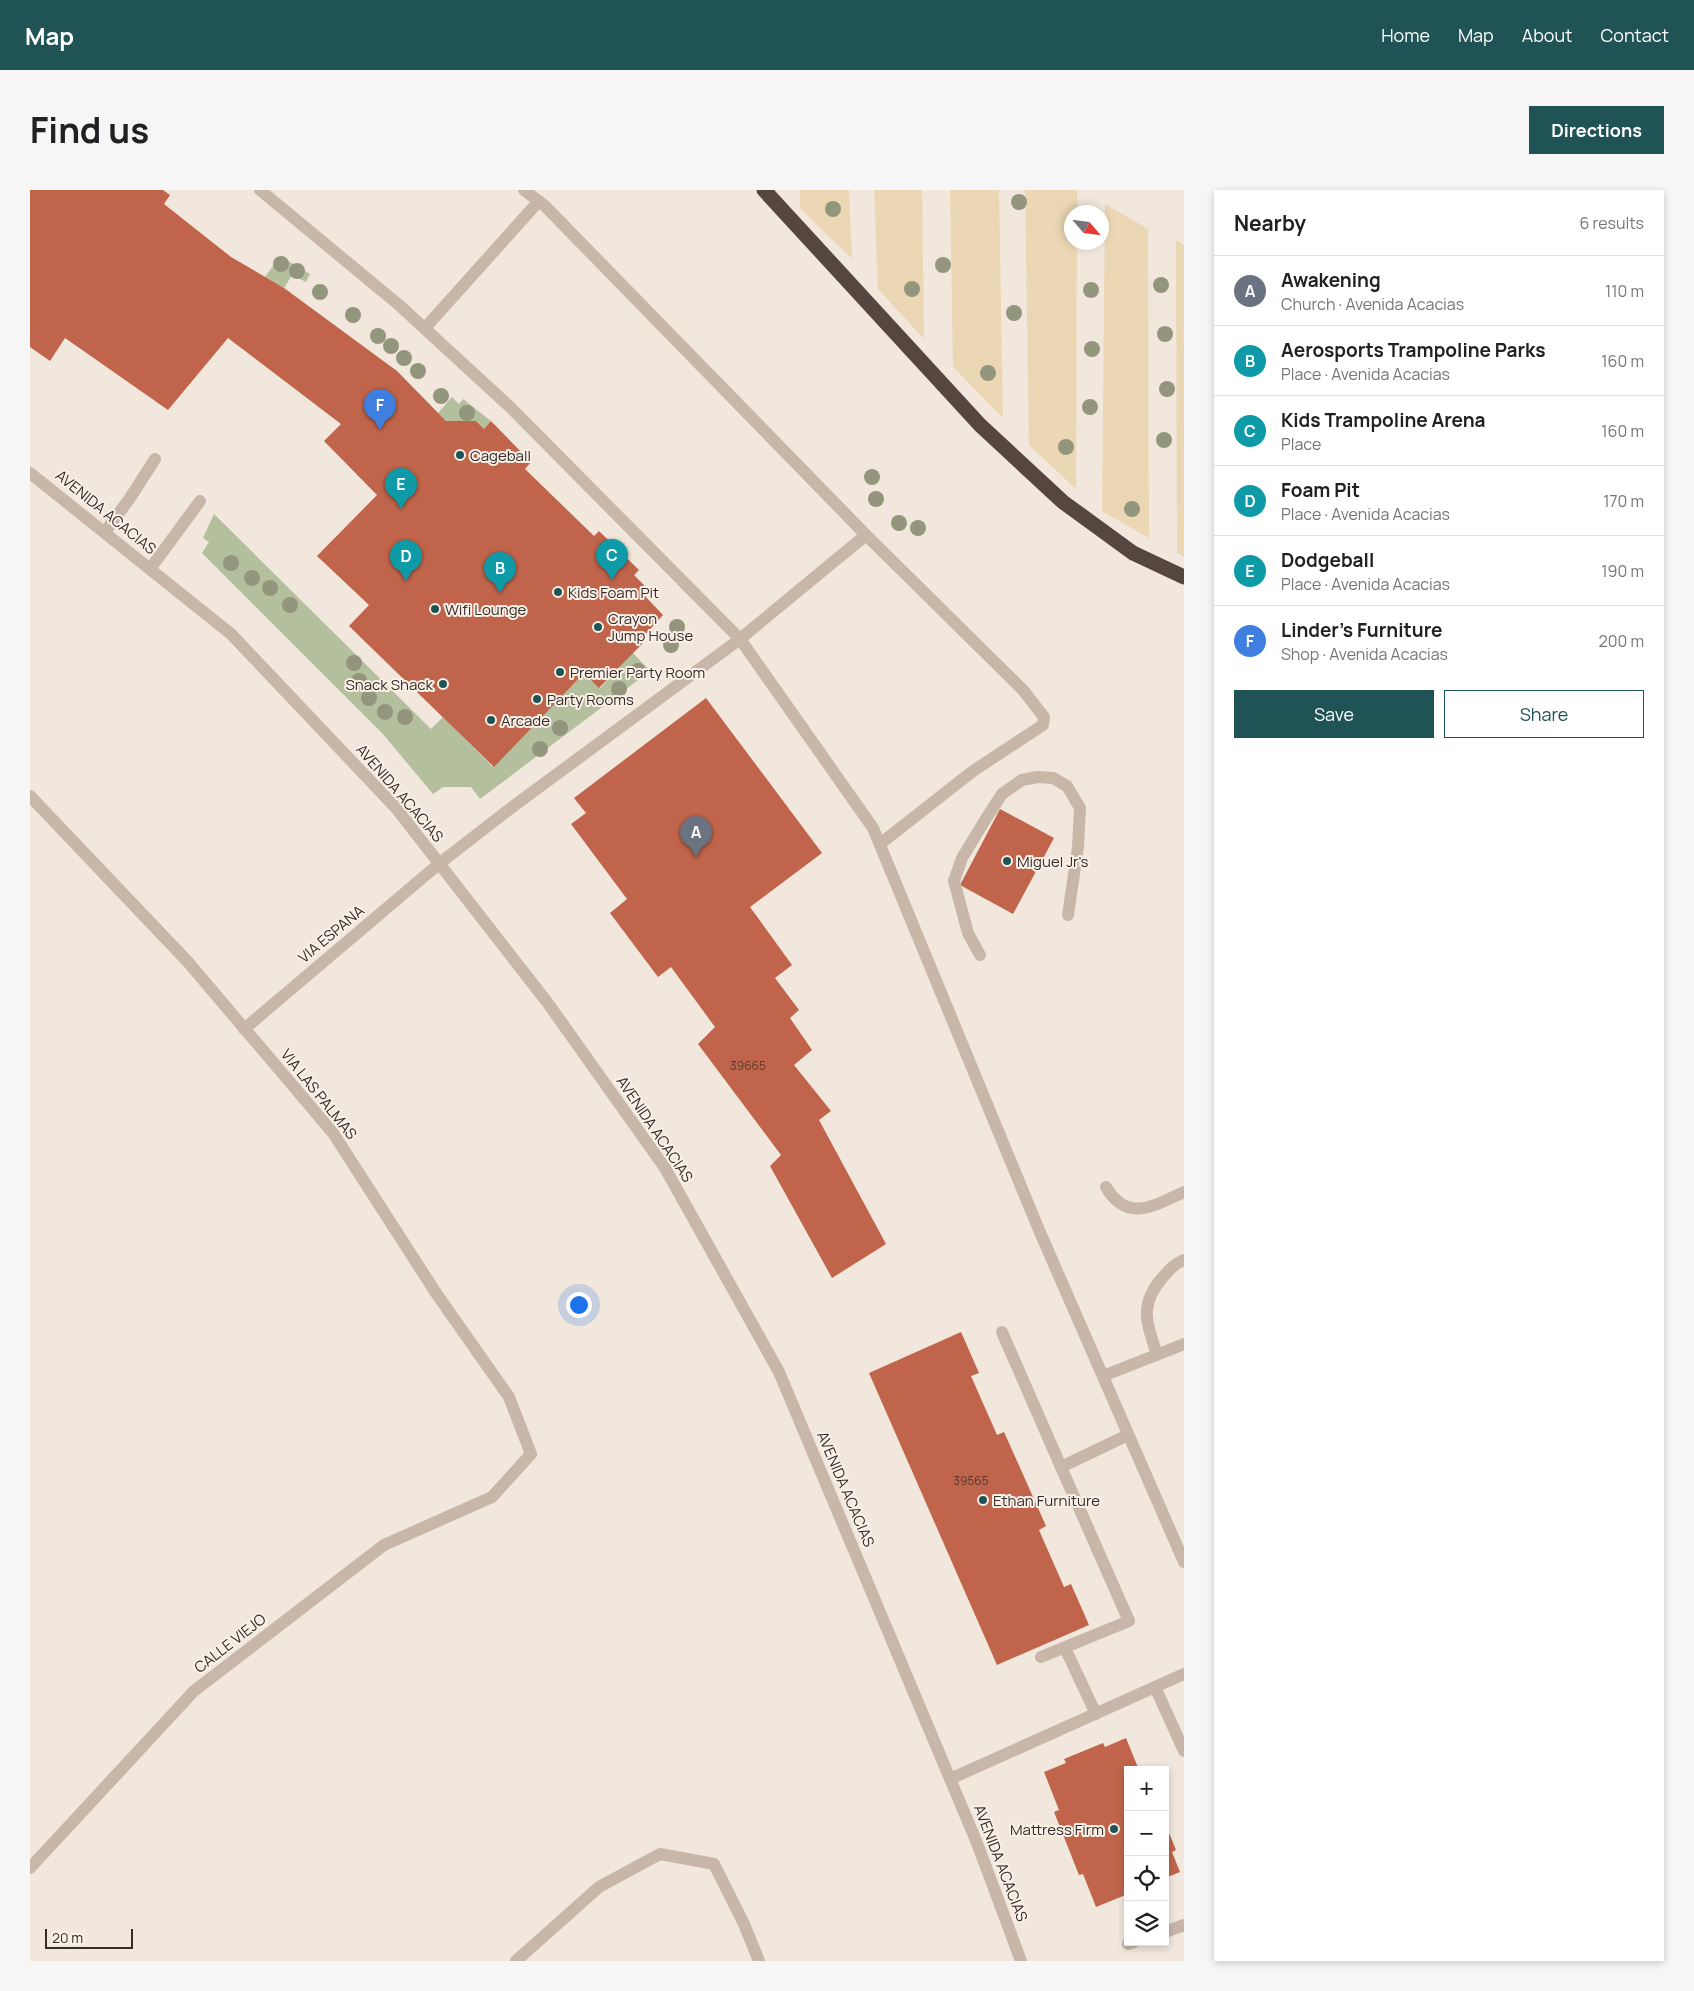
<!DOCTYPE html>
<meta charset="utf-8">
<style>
:root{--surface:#fff;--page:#f6f6f6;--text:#202124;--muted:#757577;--line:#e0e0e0;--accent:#205355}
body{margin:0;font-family:Manrope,sans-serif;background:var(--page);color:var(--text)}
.controls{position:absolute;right:15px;bottom:15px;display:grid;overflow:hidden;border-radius:0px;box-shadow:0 2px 8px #0003}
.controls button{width:45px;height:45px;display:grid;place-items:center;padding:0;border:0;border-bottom:1px solid var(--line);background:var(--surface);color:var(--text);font:25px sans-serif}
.compass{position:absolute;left:1034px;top:15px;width:45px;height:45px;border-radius:50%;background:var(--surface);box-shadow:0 2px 8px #0003;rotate:118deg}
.scale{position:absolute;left:15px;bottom:12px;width:88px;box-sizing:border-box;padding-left:5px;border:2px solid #362c28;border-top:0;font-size:14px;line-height:18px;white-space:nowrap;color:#362c28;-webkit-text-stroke:4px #f9f1e8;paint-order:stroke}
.you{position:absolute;left:548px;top:1114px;width:18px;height:18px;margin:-12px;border:4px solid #fff;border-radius:50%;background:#1a73e8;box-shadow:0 0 0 8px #1a73e833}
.badge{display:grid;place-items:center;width:32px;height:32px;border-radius:50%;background:var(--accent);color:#fff;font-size:16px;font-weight:700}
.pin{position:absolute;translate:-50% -41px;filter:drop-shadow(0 1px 2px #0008)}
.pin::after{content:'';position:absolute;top:26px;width:18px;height:15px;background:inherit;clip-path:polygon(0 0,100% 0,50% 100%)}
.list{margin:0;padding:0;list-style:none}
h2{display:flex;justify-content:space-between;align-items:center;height:65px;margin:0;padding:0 20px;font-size:21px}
h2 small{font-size:16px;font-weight:400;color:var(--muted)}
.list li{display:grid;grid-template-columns:32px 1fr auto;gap:15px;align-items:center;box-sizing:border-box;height:70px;padding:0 20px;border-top:1px solid var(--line)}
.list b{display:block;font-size:19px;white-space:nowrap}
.list p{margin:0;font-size:16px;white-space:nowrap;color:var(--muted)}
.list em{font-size:16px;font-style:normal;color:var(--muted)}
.actions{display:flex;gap:10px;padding:15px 20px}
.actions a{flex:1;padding:11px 0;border:1px solid var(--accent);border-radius:0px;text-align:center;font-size:18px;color:var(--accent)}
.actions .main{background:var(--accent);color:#fff}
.icon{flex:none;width:28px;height:28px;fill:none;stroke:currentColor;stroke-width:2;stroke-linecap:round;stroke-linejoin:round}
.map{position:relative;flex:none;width:1154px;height:1771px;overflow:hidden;border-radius:0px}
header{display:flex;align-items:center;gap:30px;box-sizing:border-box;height:70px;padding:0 25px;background:var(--accent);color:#fff}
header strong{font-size:24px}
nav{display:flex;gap:28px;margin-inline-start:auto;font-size:18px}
.intro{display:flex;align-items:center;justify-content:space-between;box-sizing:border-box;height:120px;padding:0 30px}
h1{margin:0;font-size:35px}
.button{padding:12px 22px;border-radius:0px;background:var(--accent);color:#fff;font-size:18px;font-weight:700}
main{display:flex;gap:30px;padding:0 30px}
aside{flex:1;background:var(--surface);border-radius:0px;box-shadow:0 2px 8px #0003}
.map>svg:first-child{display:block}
.green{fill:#b4bf9d}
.sand{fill:#ebd7b4}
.building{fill:#c0654b}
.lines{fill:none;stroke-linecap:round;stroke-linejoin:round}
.service{stroke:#c8b7a9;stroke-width:12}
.minor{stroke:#c8b7a9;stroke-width:12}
.motorway{stroke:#564640;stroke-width:15}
.tree{fill:#93967c}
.poi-dot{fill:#205355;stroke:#f9f1e8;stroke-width:2}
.labels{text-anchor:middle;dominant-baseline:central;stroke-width:4;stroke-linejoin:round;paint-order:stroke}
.number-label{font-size:12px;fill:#583a31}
.poi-label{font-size:15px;fill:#362c28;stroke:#f9f1e8;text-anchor:start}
.street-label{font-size:15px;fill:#362c28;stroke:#f9f1e8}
</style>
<header>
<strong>Map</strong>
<nav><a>Home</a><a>Map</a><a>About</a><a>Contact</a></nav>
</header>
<div class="intro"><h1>Find us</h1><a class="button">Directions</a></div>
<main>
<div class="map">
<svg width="1154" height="1771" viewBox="0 0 1154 1771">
<rect width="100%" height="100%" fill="#f1e7dc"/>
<g class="green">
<path d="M250 66 280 84 276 92 262 85 254 98 235 87Z"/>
<path d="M422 207 429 214 433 209 461 231 454 239 446 231H416L408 223Z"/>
<path d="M184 324 401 539 413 527 463 577 554 483 570 498 603 463 620 481 450 609 441 597H413L403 604 352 543 172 363 179 352 173 348Z"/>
</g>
<g class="sand">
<path d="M770 0H819L822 69 770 18Z"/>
<path d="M844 0H892L894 149 848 99Z"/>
<path d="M920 0H969L973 228 923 177Z"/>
<path d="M995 0H1047V22H1042V52L1047 53 1046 299 999 255Z"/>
<path d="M1075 14 1118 39 1119 348 1072 321Z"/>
<path d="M1146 50 1154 55V367L1147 363Z"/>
</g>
<g class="building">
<path d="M0 0H133L140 5 134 14 201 67 254 98 367 181 416 231H446L454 239 461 231 501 272 495 279 564 346 569 341 609 380 604 385 614 395V405L633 425 612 448V454L569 498 554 483 464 577 319 436 339 415 287 366 347 305 294 251 311 234 198 148 138 220 35 148 20 171 0 157Z"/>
<path d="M676 508 792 663 720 717 762 775 745 788 769 820 760 828 782 860 764 875 801 921 789 930 856 1054 802 1088 740 976 751 965 668 854 685 837 641 777 628 787 580 723 597 709 541 634 556 623 544 608Z"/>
<path d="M970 619 1024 648 983 724 930 695Z"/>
<path d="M931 1142 949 1183 941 1186 967 1245 974 1242 1016 1336 1009 1340 1034 1397 1041 1394 1059 1435 967 1475 839 1183Z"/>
<path d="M1096 1548 1109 1580H1098V1704L1066 1717 1053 1684 1049 1685 1024 1622 1029 1620 1014 1582 1036 1573 1034 1569 1073 1553 1075 1557Z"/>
<path d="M1135 1633 1146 1660 1142 1662 1150 1682 1135 1688Z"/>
</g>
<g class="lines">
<g class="service">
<path d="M230 0 369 115 479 216 710 449 843 638 1009 1040 1154 1372"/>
<path d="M395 138 509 11"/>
<path d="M75 342 100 308 125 269"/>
<path d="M836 345 993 500 1014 527 1013 535 943 581 850 654"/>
<path d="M120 379 170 311"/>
<path d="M410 673 481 618 710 449 836 345 515 16 494 0"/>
<path d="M950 765 938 743 924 691 932 668 957 627 972 604 992 590 1008 587 1023 588 1037 596 1050 618 1048 657 1038 725"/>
<path d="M1076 997C1097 1033 1124 1016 1154 1002"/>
<path d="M972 1142 1031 1277"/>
<path d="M1127 1165C1117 1132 1108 1116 1133 1087 1140 1079 1144 1074 1154 1070"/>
<path d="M1073 1186 1154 1154"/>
<path d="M1035 1458 1066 1524"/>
<path d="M1011 1467 1099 1431 1031 1277 1098 1245"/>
<path d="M1125 1497 1154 1561"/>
<path d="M920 1589 1154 1484"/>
<path d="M1135 1742 1154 1735"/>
<path d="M1098 1754 1104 1752"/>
</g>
<g class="minor">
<path d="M0 283 201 444 366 618 517 812 635 978 749 1182 947 1653 991 1771"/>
<path d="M0 606 158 772 303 943 406 1103 479 1207 501 1264 462 1307 354 1355 164 1501 0 1678"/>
<path d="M214 839 410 673"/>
<path d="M486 1771 569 1697 630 1664 684 1674 714 1734 729 1771"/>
</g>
<path class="motorway" d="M734 0 950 235 1033 312 1103 363 1154 387"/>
</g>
<g class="tree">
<circle cx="989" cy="12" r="8"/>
<circle cx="803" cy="19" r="8"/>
<circle cx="251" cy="74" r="8"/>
<circle cx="913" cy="75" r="8"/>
<circle cx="267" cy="81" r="8"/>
<circle cx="1131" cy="95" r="8"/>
<circle cx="882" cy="99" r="8"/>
<circle cx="1061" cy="100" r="8"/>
<circle cx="290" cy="102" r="8"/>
<circle cx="984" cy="123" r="8"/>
<circle cx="323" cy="125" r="8"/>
<circle cx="1135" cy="144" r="8"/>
<circle cx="348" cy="146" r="8"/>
<circle cx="361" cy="156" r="8"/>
<circle cx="1062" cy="159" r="8"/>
<circle cx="374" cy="168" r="8"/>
<circle cx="388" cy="181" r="8"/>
<circle cx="958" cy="183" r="8"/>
<circle cx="1137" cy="199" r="8"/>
<circle cx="411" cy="206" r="8"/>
<circle cx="1060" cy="217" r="8"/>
<circle cx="437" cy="223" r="8"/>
<circle cx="1134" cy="250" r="8"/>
<circle cx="1036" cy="257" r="8"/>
<circle cx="842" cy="287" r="8"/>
<circle cx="846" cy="309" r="8"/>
<circle cx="1102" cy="319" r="8"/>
<circle cx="869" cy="333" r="8"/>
<circle cx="888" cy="338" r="8"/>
<circle cx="201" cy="373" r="8"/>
<circle cx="222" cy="388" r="8"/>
<circle cx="240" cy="398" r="8"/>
<circle cx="260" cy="415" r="8"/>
<circle cx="647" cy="437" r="8"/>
<circle cx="641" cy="455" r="8"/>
<circle cx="324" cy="473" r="8"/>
<circle cx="608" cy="481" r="8"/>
<circle cx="329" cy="491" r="8"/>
<circle cx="589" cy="499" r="8"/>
<circle cx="339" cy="508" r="8"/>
<circle cx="355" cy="522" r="8"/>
<circle cx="375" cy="527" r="8"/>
<circle cx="530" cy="538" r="8"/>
<circle cx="510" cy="559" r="8"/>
</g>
<g class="poi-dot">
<circle cx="430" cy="265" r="5"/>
<circle cx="528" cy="402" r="5"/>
<circle cx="405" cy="419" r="5"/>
<circle cx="568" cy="437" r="5"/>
<circle cx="530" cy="482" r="5"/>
<circle cx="413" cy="494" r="5"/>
<circle cx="507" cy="509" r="5"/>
<circle cx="461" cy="530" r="5"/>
<circle cx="977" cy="671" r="5"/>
<circle cx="953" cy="1310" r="5"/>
<circle cx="1084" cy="1639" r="5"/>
</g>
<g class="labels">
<g class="number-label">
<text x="718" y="875">39665</text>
<text x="941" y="1290">39565</text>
</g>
<g class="poi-label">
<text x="440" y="265">Cageball</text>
<text x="538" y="402">Kids Foam Pit</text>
<text x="415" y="419">Wifi Lounge</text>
<text x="578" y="428">Crayon<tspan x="578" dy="17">Jump House</tspan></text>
<text x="540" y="482">Premier Party Room</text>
<text x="403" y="494" text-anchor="end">Snack Shack</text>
<text x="517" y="509">Party Rooms</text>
<text x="471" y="530">Arcade</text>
<text x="987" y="671">Miguel Jr's</text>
<text x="963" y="1310">Ethan Furniture</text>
<text x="1074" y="1639" text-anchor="end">Mattress Firm</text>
</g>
<g class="street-label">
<text transform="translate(76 322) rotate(39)">AVENIDA ACACIAS</text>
<text transform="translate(370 603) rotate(49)">AVENIDA ACACIAS</text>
<text transform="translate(301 744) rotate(-40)">VIA ESPANA</text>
<text transform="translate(289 904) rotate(51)">VIA LAS PALMAS</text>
<text transform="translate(625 939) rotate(56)">AVENIDA ACACIAS</text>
<text transform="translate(816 1299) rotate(67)">AVENIDA ACACIAS</text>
<text transform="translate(200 1453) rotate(-38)">CALLE VIEJO</text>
<text transform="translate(971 1673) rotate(69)">AVENIDA ACACIAS</text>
</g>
</g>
</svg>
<div class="controls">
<button>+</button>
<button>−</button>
<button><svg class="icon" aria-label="locate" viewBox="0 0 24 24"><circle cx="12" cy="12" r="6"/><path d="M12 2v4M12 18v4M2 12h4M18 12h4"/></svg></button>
<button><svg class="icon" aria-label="layers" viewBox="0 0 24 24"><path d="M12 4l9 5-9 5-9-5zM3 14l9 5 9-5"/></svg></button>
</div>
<svg class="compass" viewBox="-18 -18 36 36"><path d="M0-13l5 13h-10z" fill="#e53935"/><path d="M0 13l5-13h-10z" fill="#757577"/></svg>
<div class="scale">20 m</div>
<div class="you"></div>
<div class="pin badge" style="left:666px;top:667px;background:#6b7280">A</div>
<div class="pin badge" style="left:470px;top:403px;background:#0f9aa8">B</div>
<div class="pin badge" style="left:582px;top:390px;background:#0f9aa8">C</div>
<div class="pin badge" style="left:376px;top:391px;background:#0f9aa8">D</div>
<div class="pin badge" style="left:371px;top:319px;background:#0f9aa8">E</div>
<div class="pin badge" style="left:350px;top:240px;background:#3f7fe0">F</div>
</div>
<aside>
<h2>Nearby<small>6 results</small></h2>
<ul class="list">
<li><span class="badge" style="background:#6b7280">A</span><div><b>Awakening</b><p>Church · Avenida Acacias</p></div><em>110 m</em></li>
<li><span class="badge" style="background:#0f9aa8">B</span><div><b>Aerosports Trampoline Parks</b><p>Place · Avenida Acacias</p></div><em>160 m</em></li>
<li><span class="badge" style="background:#0f9aa8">C</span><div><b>Kids Trampoline Arena</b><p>Place</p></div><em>160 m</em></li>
<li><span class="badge" style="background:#0f9aa8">D</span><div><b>Foam Pit</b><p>Place · Avenida Acacias</p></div><em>170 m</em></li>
<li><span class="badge" style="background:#0f9aa8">E</span><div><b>Dodgeball</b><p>Place · Avenida Acacias</p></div><em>190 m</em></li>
<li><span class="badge" style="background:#3f7fe0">F</span><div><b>Linder's Furniture</b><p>Shop · Avenida Acacias</p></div><em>200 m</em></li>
</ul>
<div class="actions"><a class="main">Save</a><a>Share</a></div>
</aside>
</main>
